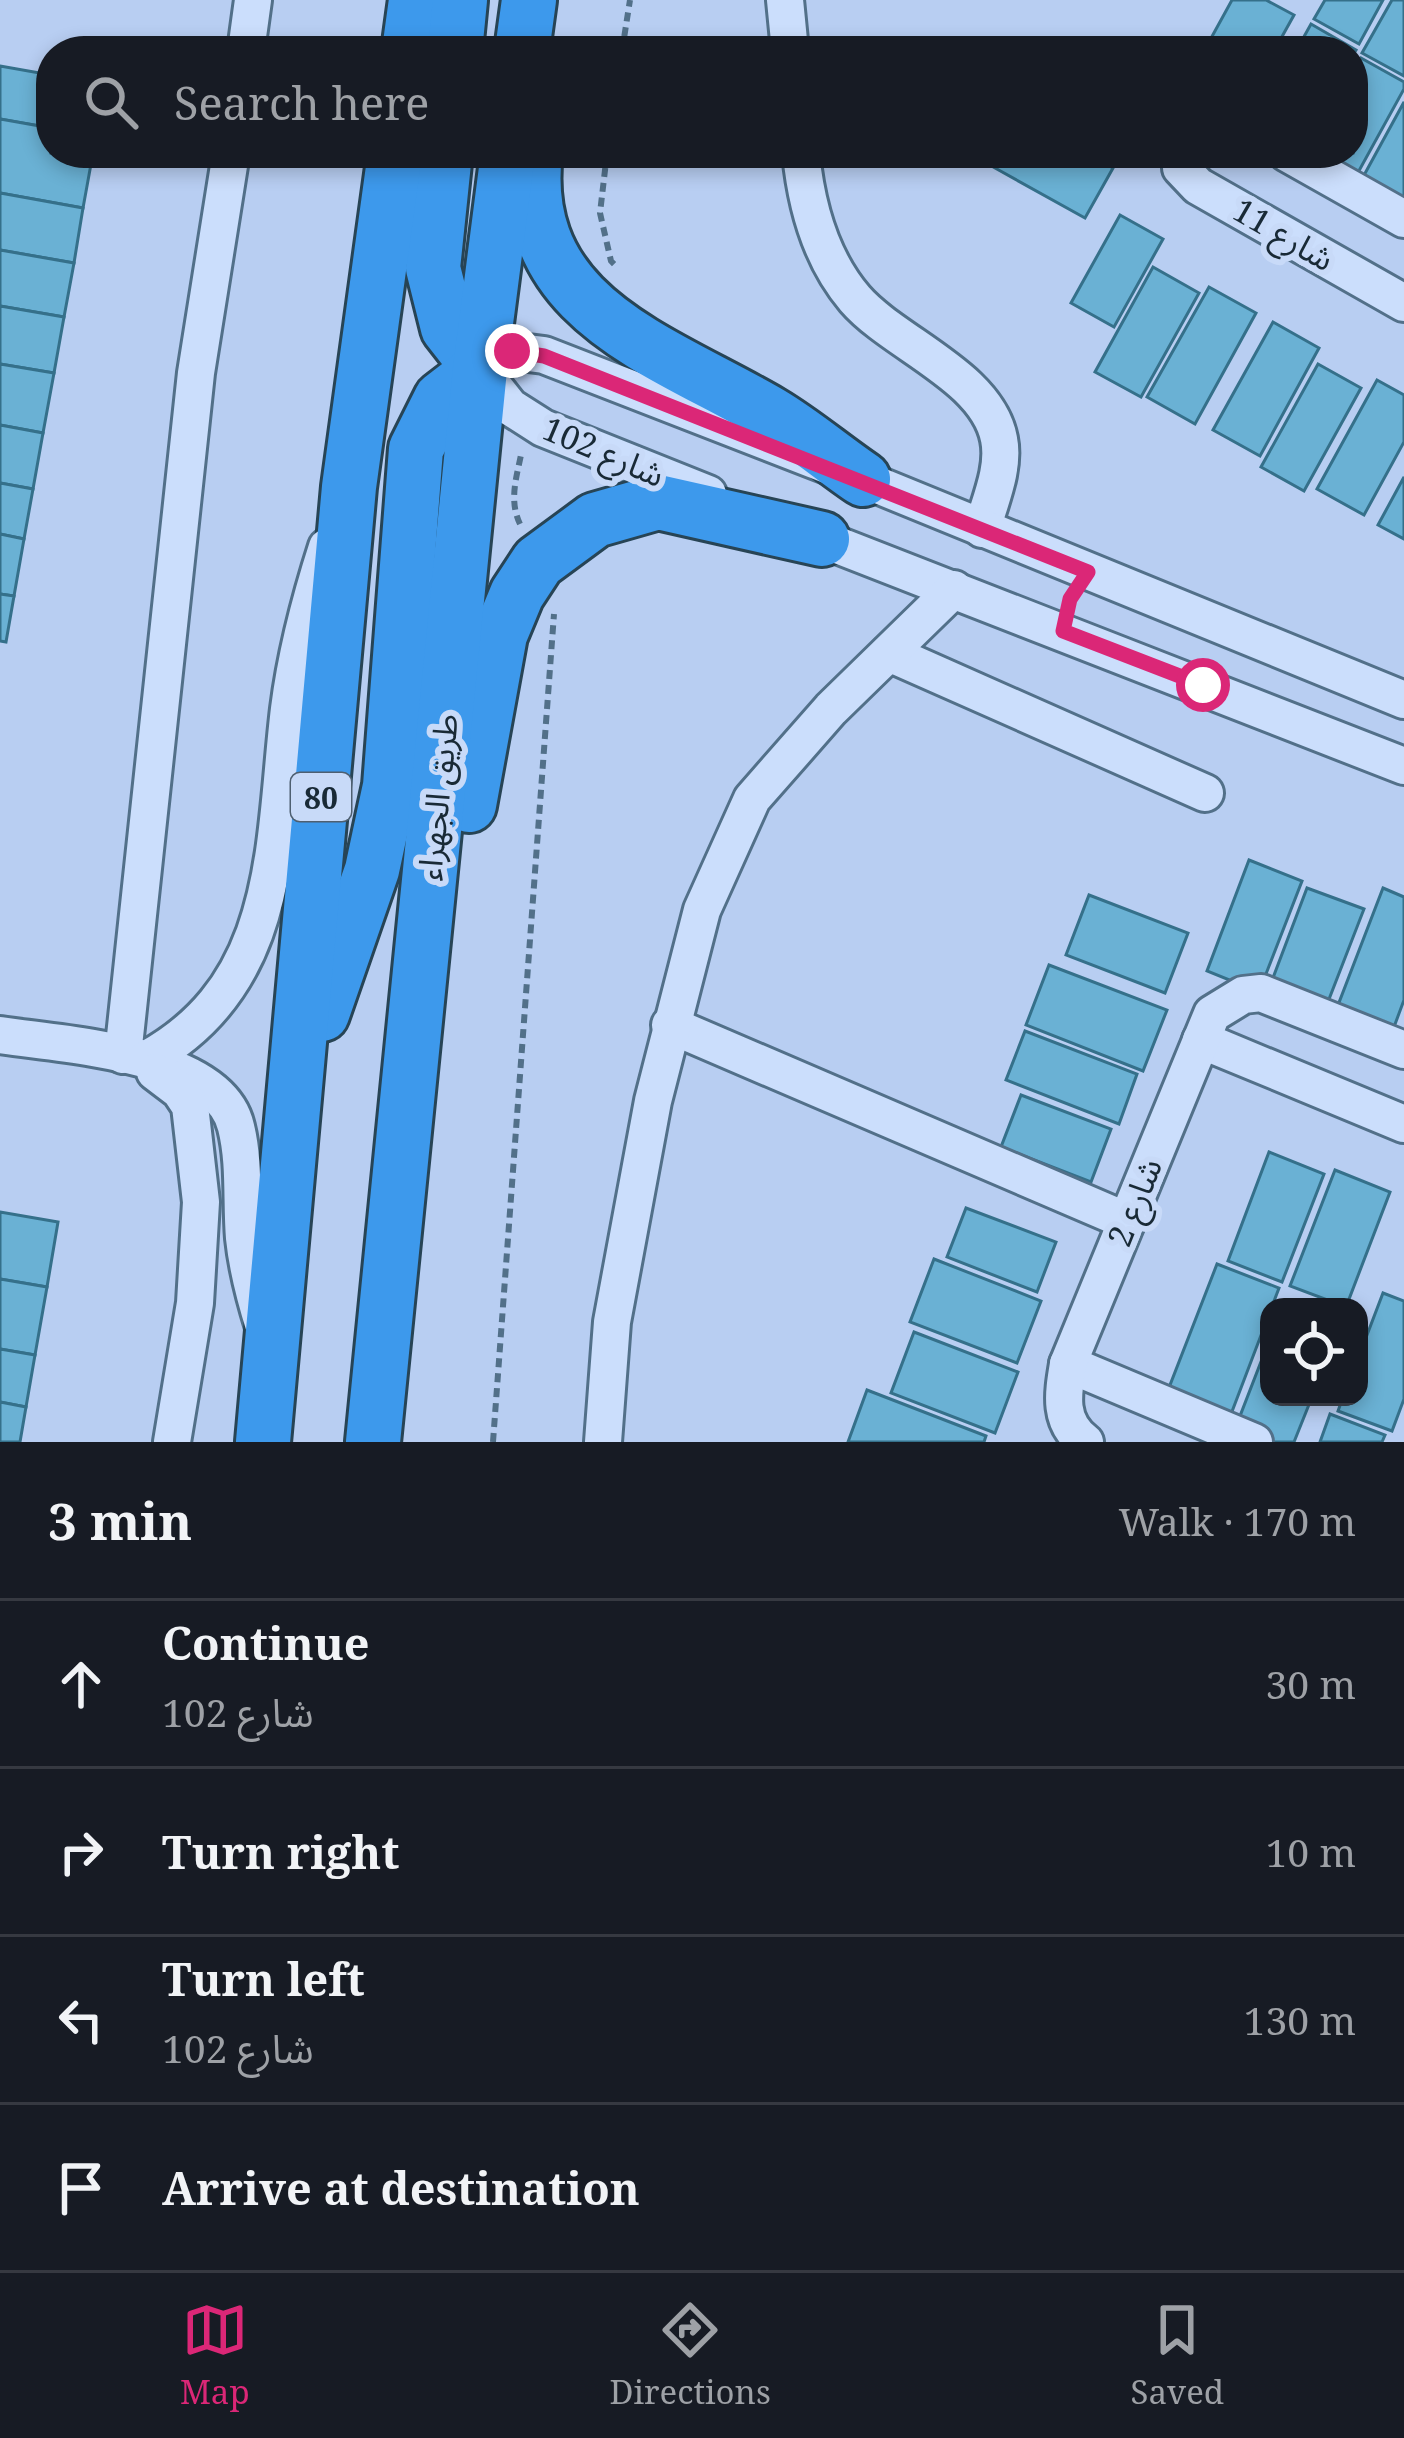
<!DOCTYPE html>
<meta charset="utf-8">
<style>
:root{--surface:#171b24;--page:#20242c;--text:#f1f3f6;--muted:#9ea1a6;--line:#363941;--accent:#db2777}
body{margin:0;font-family:"Noto Serif","Noto Sans Arabic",serif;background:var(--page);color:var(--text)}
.controls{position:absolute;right:36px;bottom:36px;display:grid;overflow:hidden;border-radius:24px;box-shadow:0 6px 18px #0003}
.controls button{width:108px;height:108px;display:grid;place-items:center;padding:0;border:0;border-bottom:3px solid var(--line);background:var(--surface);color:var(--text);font:60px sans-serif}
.stop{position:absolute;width:36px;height:36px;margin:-27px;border:9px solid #db2777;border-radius:50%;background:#fff}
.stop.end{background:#db2777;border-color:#fff;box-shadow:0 3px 12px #0008}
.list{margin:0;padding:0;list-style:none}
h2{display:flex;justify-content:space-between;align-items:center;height:156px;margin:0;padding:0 48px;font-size:51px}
h2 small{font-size:39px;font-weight:400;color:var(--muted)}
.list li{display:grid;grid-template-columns:78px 1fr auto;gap:36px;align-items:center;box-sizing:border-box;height:168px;padding:0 48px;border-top:3px solid var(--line)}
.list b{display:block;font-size:45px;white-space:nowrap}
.list p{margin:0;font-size:39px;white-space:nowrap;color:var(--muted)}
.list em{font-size:39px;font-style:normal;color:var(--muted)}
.icon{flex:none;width:66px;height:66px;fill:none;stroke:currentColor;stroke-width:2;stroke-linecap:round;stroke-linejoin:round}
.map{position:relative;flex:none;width:1404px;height:1442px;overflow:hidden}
.search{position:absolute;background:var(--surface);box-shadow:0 6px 18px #0003;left:36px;right:36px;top:36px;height:132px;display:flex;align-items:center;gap:30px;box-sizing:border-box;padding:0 42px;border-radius:48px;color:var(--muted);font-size:45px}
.sheet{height:828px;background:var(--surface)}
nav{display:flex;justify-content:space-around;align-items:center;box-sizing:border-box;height:168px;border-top:3px solid var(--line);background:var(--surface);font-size:33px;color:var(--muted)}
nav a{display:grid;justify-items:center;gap:6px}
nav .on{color:var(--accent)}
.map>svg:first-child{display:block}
.building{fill:#6ab1d4;stroke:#35708a;stroke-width:3}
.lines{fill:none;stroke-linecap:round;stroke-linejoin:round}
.minor-casing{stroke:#527089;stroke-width:42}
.highway-casing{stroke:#274455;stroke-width:60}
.path{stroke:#527089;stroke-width:6;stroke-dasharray:9 6;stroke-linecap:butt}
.minor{stroke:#cbdefc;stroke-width:36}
.highway{stroke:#3d99ec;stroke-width:54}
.route{stroke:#db2777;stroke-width:15}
.labels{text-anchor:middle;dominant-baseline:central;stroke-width:12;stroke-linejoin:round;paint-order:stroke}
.shield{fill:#c8daf8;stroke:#4e5f70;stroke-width:3}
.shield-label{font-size:30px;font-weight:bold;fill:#192a36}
.street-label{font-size:33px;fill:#192a36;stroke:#c8daf8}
</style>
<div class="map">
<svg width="1404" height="1442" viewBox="0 0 1404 1442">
<rect width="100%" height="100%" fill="#b8cef2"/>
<g class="building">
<path d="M1232 0H1266L1294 15 1274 51H1204Z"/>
<path d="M1325 0H1383L1359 44 1314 19Z"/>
<path d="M1392 0H1404V76L1362 53Z"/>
<path d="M1311 24 1356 50 1353 55V51H1296Z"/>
<path d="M1361 58 1404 82V89L1355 178 1309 153H1353V71Z"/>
<path d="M0 66 51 75V128L0 119Z"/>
<path d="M1404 102V199L1357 188Z"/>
<path d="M0 119 51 128V153H93L83 208 0 193Z"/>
<path d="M991 153H1085L1113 168 1085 218 986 163Z"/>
<path d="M0 193 83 208 74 263 0 250Z"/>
<path d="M1120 215 1163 239 1114 327 1071 303Z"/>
<path d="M0 250 74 263 64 317 0 306Z"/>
<path d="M1153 267 1199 293 1141 397 1095 372Z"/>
<path d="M1209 287 1256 313 1195 424 1147 397Z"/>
<path d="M0 306 64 317 54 373 0 364Z"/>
<path d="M1273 322 1319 348 1260 456 1213 430Z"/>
<path d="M0 364 54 373 43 433 0 425Z"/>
<path d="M1318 364 1361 388 1304 491 1261 467Z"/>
<path d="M1377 380 1404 395V442L1364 515 1317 489Z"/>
<path d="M0 425 43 433 33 489 0 483Z"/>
<path d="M1404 477V539L1378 525Z"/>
<path d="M0 483 33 489 24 539 0 534Z"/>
<path d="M0 534 24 539 14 596 0 594Z"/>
<path d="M0 594 14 596 6 642 0 641Z"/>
<path d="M1249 860 1302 881 1259 992 1207 971Z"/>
<path d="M1307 888 1364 909 1324 1012 1268 991Z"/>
<path d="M1383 888 1404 897V1000L1391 1035 1335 1013Z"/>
<path d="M1089 895 1188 933 1165 993 1066 955Z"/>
<path d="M1049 965 1167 1010 1143 1071 1026 1025Z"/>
<path d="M1025 1031 1137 1074 1119 1124 1006 1080Z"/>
<path d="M1021 1095 1111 1129 1091 1182 1001 1147Z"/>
<path d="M1269 1152 1324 1174 1282 1282 1228 1261Z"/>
<path d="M1335 1170 1390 1192 1346 1307 1290 1286Z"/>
<path d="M966 1208 1056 1242 1037 1292 947 1257Z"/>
<path d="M0 1212 58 1222 47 1287 0 1279Z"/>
<path d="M934 1259 1041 1301 1017 1363 910 1322Z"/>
<path d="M1217 1264 1279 1288 1228 1422 1165 1398Z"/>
<path d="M0 1279 47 1287 35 1355 0 1349Z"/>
<path d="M1383 1293 1404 1301V1399L1392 1431 1338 1411 1343 1397H1359V1356Z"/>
<path d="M914 1332 1018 1372 995 1433 891 1393Z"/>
<path d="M1269 1341V1397H1312L1294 1442H1268L1235 1429Z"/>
<path d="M0 1349 35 1355 26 1407 0 1402Z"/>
<path d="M867 1390 986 1436 984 1442H848Z"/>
<path d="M0 1402 26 1407 20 1442H0Z"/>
<path d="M1330 1414 1385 1435 1382 1442H1320Z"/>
</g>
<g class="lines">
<g class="minor-casing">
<g id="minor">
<path d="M785 0 790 51"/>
<path d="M246 51 253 0"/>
<path d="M801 153C806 205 820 258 855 299 894 344 987 376 999 439 1005 468 990 501 982 529"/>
<path d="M1181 153V168L1198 186 1404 303"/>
<path d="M1287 153 1404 219"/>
<path d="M708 494 543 428 510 407 480 369 512 351 544 355 863 479 1404 700"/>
<path d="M804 532 1404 766"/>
<path d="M889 653 1205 793"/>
<path d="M670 1025 1127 1221"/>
<path d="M0 1035C63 1045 219 1052 236 1127 245 1163 241 1201 244 1238 247 1268 255 1298 264 1327"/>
<path d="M1201 1040 1404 1124"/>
<path d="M123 1055 196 373 231 153"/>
<path d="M147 1059C283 984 273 843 289 709 296 653 310 600 327 547"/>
<path d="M155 1072 180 1091 190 1106 201 1202 195 1303 172 1442"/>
<path d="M1068 1364 1254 1442"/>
<path d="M603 1442 612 1322 653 1101 702 910 752 799 831 709 954 589"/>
<path d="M1085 1442C1058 1422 1063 1394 1068 1364L1212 1014 1243 995 1261 993 1404 1050"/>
</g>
</g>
<g class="highway-casing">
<g id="highway">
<path d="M409 51 416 0"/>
<path d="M455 51 460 0"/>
<path d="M522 51 529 0"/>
<path d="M445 153 433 268 448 328 480 369"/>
<path d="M535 153C517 309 662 350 771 414 803 433 832 458 863 479"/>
<path d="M469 805 500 635 517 594 538 562 595 520 658 502 822 539"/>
<path d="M322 1014 372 870 390 786 416 449 441 399 480 369"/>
<path d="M263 1442 349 487 395 153"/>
<path d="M373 1442 480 369 508 153"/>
</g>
</g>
<g class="path">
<path d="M622 51 630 0"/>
<path d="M607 153 600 213 611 261 616 266"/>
<path d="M520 524C509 501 516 479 521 455"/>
<path d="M493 1442 554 614"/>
</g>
<use href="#minor" class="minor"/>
<use href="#highway" class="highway"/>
</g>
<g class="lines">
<path class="route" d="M512 351 544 356 1088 572 1070 599 1063 631 1203 685"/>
</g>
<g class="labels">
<rect class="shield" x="291" y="773" width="60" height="48" rx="9"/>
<g class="shield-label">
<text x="321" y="797">80</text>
</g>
<g class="street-label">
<text transform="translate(1284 234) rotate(30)">شارع 11</text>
<text transform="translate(604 451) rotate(23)">شارع 102</text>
<text transform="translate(437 797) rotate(-84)">طريق الجهراء</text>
<text transform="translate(1134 1202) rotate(-68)">شارع 2</text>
</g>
</g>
</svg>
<div class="controls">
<button><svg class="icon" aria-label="locate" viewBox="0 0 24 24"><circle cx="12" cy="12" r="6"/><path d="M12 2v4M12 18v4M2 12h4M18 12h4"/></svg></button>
</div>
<div class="stop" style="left:1203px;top:685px"></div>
<div class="stop end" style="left:512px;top:351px"></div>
<div class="search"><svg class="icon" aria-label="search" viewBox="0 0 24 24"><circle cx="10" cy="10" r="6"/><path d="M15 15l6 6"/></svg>Search here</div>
</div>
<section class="sheet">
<h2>3 min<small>Walk · 170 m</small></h2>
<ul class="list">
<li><svg class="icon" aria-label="ahead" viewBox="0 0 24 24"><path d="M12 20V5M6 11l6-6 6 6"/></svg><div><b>Continue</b><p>شارع 102</p></div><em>30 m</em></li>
<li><svg class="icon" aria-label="right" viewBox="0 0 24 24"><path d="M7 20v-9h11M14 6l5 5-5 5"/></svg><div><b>Turn right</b></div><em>10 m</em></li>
<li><svg class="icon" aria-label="left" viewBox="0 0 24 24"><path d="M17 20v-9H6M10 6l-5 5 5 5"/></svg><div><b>Turn left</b><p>شارع 102</p></div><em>130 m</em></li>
<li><svg class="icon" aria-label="arrive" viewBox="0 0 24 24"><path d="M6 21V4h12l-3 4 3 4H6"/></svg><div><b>Arrive at destination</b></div></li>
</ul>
</section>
<nav>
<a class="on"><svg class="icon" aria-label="map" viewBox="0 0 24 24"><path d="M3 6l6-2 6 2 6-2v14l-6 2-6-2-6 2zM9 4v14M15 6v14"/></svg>Map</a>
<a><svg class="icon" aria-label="directions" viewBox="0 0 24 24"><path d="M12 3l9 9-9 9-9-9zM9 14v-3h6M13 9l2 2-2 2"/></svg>Directions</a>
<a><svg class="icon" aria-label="saved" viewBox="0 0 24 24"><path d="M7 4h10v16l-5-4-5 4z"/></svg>Saved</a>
</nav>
